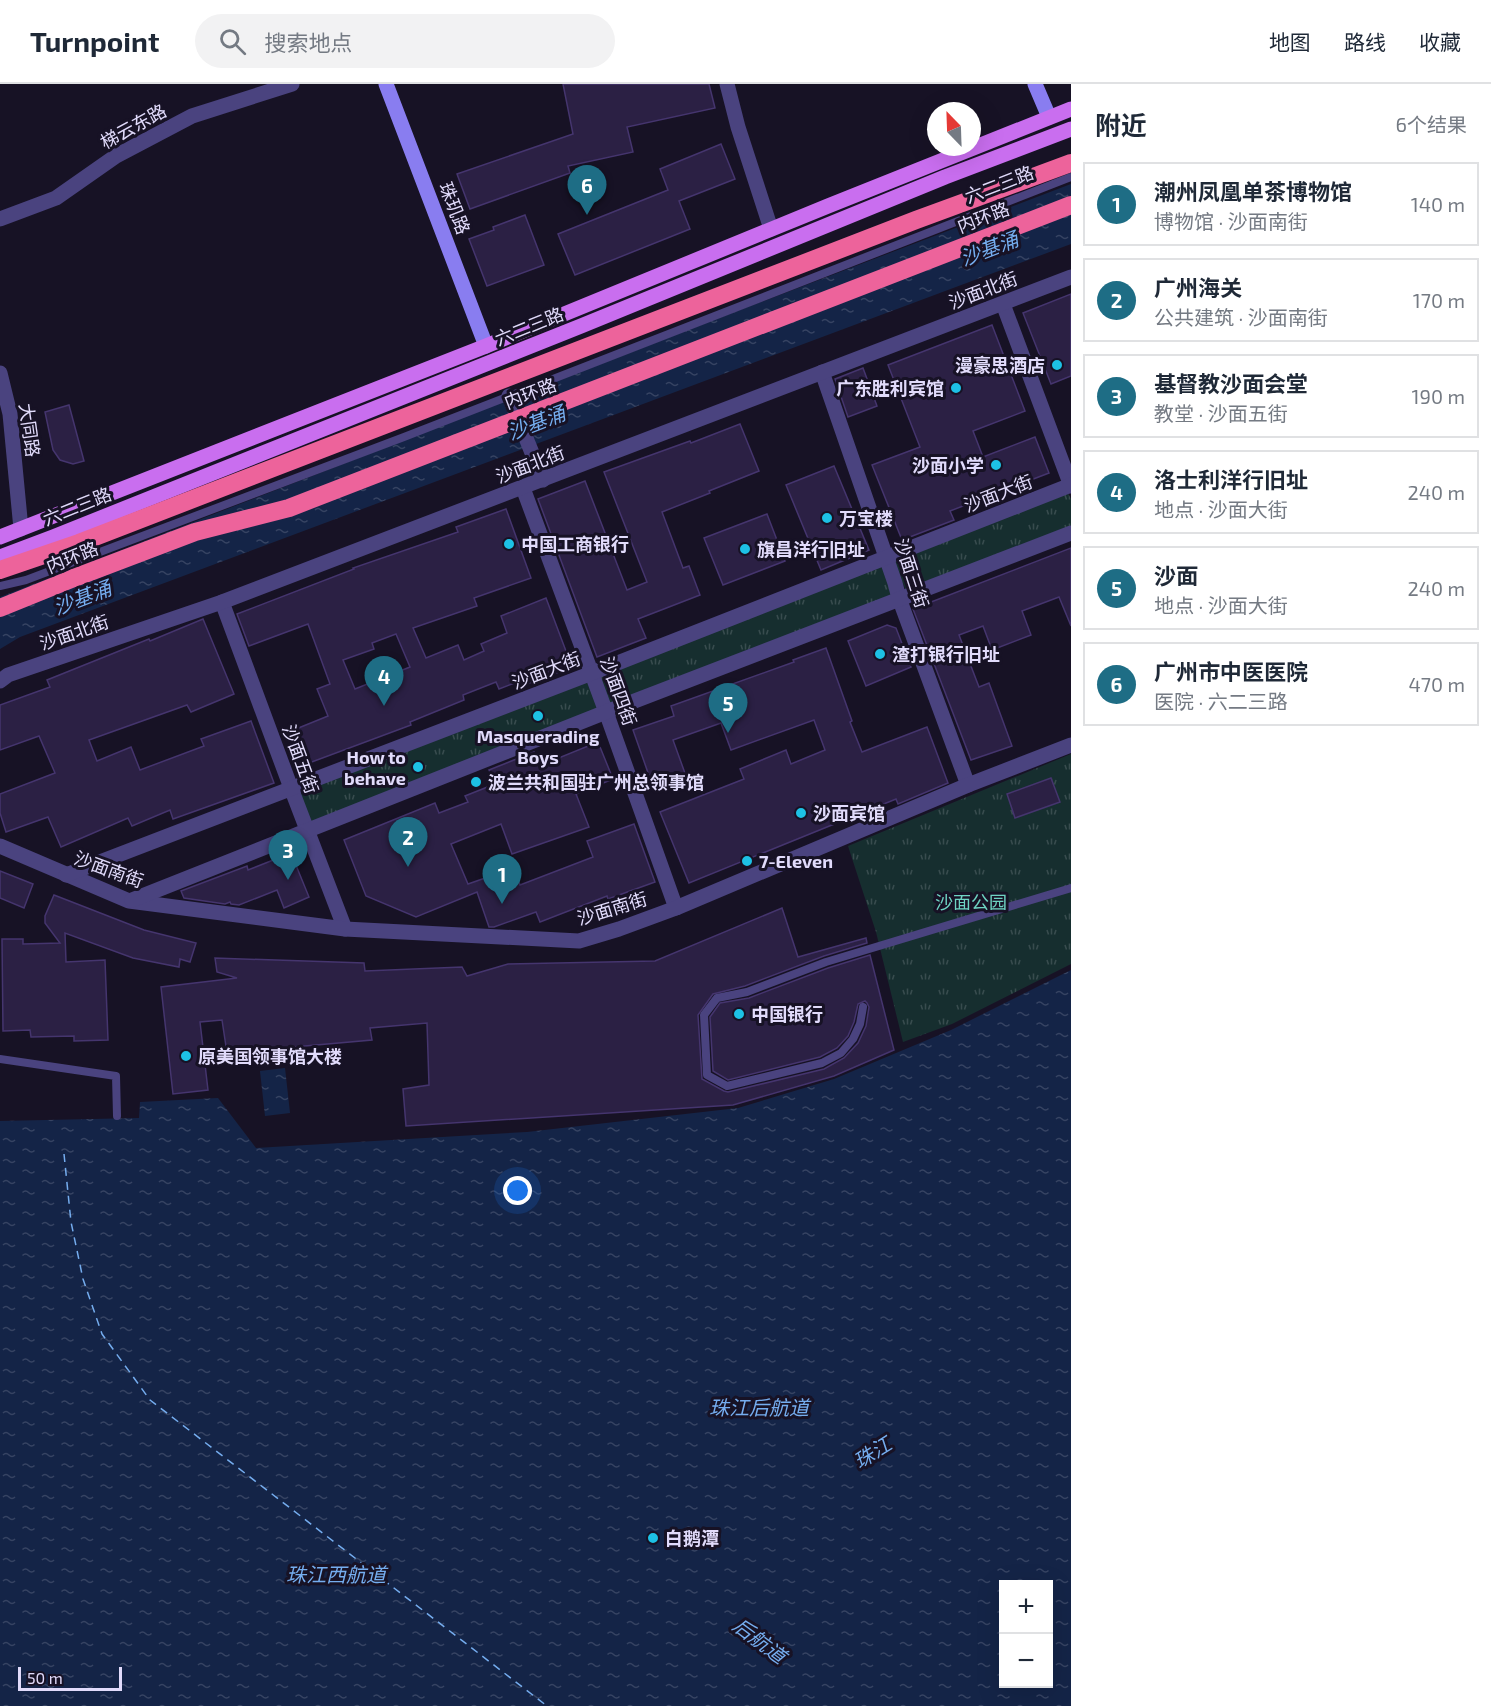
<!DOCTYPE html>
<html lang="zh">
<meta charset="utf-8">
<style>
:root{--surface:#fff;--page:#f2f2f3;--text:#1f2937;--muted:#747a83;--line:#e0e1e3;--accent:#1e6d85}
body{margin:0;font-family:"Exo 2","Noto Sans SC",sans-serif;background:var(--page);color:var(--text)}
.controls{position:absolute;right:18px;bottom:18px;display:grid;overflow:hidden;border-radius:0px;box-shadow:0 6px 24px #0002}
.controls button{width:54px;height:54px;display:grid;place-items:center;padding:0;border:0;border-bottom:2px solid var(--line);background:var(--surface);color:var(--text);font:30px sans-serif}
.compass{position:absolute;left:927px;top:18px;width:54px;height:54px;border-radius:50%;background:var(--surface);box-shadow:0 6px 24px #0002;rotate:337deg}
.scale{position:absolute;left:18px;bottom:15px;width:104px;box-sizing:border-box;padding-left:6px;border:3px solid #e1dbfb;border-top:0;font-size:16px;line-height:21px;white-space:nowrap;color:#e1dbfb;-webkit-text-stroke:4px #171225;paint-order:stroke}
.you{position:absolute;left:518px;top:1107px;width:21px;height:21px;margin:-15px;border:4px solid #fff;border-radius:50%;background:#1a73e8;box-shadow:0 0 0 9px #1a73e833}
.badge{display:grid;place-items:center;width:39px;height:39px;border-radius:50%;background:var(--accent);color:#fff;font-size:20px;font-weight:700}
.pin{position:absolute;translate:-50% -50px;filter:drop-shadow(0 2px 3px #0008)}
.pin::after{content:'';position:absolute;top:32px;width:21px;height:18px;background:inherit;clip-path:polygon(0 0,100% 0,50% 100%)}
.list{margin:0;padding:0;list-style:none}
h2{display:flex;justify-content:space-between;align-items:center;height:78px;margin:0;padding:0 24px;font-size:26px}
h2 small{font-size:20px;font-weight:400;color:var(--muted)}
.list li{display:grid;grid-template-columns:39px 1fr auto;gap:18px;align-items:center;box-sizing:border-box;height:84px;margin:0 12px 12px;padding:0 12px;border:2px solid var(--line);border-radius:0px}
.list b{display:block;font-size:22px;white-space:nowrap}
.list p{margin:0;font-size:20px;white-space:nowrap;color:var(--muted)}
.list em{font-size:20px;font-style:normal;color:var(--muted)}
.icon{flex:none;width:33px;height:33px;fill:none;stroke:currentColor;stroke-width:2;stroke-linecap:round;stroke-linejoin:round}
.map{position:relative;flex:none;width:1071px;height:1622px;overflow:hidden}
header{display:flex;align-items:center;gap:36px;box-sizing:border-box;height:84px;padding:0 30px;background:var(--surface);border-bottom:2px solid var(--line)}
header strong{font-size:28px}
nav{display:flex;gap:33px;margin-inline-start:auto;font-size:21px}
.search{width:420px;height:54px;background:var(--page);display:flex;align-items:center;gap:15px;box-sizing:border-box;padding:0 21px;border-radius:33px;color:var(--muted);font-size:22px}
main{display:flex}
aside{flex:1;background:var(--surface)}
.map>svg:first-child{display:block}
.grass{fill:url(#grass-tufts)}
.water{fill:url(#water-ripples);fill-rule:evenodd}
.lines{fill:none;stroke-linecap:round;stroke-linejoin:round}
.ferry{stroke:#75adef;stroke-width:1.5;stroke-dasharray:8 6;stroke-linecap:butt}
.building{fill:#2b2044;stroke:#45356e;stroke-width:1.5;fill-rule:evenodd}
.lane{stroke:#4a437f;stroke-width:8}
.street{stroke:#4a437f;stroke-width:15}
.secondary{stroke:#897df0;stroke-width:15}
.primary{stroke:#c96eef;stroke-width:15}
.highway{stroke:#ed639b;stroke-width:18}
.highway-bridge{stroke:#ed639b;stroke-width:18}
.poi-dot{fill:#1dc1e5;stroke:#171225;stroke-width:2}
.labels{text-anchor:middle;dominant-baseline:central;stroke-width:6;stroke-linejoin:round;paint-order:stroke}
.street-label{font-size:18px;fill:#e1dbfb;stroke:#171225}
.poi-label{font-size:18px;font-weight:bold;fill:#e1dbfb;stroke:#171225;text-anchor:start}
.park-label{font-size:18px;fill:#6ed3c2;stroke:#171225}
.water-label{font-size:20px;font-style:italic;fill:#75adef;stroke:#171225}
</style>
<header>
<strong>Turnpoint</strong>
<div class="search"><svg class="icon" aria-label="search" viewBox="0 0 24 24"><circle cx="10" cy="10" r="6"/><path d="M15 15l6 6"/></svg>搜索地点</div>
<nav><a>地图</a><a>路线</a><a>收藏</a></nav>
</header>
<main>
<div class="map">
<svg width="1071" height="1622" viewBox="0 0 1071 1622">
<defs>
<pattern id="grass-tufts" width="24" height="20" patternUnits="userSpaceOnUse" patternTransform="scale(1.5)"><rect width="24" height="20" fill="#162e2f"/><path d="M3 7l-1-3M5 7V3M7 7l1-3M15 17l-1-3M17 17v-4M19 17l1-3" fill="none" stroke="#384c4e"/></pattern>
<pattern id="water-ripples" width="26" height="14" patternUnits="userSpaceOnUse" patternTransform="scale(1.5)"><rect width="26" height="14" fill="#142447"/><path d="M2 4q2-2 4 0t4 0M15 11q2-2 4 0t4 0" fill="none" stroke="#364362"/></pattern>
</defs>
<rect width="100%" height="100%" fill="#171225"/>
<g class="grass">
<path d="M1067 407 1071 415V445L906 507 893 474Z"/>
<path d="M881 480 893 511 608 621 596 592Z"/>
<path d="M589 595 601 624 311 739 298 704Z"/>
<path d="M1071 670V880L952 940 903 958 876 848 848 762Z"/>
</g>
<g class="water">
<path d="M1071 100V160L20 553 0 565V513L740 226Z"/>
<path d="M1071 886V1622H0V1037L139 1034 140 1018 218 1014 256 1064 527 1048 738 1024 834 995 951 946ZM1004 1500H1048V1600H1004Z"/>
<path d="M285 984 290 1029 265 1032 260 987Z"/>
</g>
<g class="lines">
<path class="ferry" d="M64 1070 71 1138 83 1195 102 1250 150 1316 547 1622"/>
</g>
<g class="building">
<path d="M563 0H709L715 24 627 43 633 68 568 82 570 89 470 125 457 90 573 50Z"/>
<path d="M721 60 735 95 679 117 690 145 575 191 558 150 668 106 660 85Z"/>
<path d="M525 131 544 181 487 202 469 155 494 146 493 143Z"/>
<path d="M1071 210V292L1051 300 1023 229Z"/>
<path d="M992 241 1025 327 973 347 983 373 1035 353 1049 389 950 427 954 436 902 456 872 381 920 363 888 281Z"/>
<path d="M863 284 877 322 848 333 835 295Z"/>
<path d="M69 321 84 377 73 380 60 376 53 366 45 328Z"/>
<path d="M740 340 759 387 709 407 710 409 662 428 683 484 689 482 700 511 638 535 646 554 597 573 538 415 585 397 627 506 647 498 604 388 690 357 691 359Z"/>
<path d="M834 382 869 466 821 486 786 401Z"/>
<path d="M506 425 531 494 474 514 477 522 413 544 426 574 458 561 464 576 484 567 481 560 507 549 501 532 546 514 572 583 527 600 525 595 499 605 496 598 463 611 464 616 410 638 411 641 309 679 296 645 328 632 317 605 330 600 308 540 249 562 237 530 354 485 353 484 458 448 456 443ZM396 550 410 583 355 605 343 576 374 565 372 559Z"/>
<path d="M767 430 785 477 723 501 704 454Z"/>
<path d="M1071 464V542L1059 513 1022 527 1031 551 992 566 983 542 959 551 979 603 989 599 1012 662 971 676 913 525Z"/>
<path d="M203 535 234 610 191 628 187 621 89 656 97 677 131 663 140 686 204 662 201 655 251 637 274 699 173 735 170 726 132 742 128 734 61 763 48 733 6 748 0 729V710L55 689 39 652 0 666V621L50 603 47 596 149 555 150 557Z"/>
<path d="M887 541 896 544 911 583 866 602 848 557Z"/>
<path d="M826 564 852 637 850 638 862 668 927 643 948 699 898 720 896 715 689 799 660 728 744 695 740 685 786 666 791 680 825 666 814 636 731 666 721 639 673 656 686 692 653 703 633 646 674 632 671 622 794 578 793 576Z"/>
<path d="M598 658 613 695 576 710 589 743 512 770 501 740 451 760 468 800 514 784 520 801 593 773 587 757 634 740 655 798 608 815 607 812 540 838 536 828 494 843H489L477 808 416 833 366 812 344 756 435 719 439 729 468 718 465 712 495 700 489 686 534 668 539 682Z"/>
<path d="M1051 694 1060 718 1015 734 1007 710Z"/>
<path d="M291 769 309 813 284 824 277 806 239 821 231 820 230 818 225 820 184 814 181 807 247 782 248 786Z"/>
<path d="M0 787 33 800 24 824 0 814Z"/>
<path d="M54 811 144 846 196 859 190 878 180 875 179 883 133 874 65 849 66 878 105 876 108 956 74 957V952L31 953 30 946 3 947 2 855H23V860L60 859 45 839V832Z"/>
<path d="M782 824 798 873 866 854 867 859 824 872 745 902 713 910 698 931 702 995 724 1007 728 1008 824 985 844 974 858 959 866 942 869 923 867 919 865 917 858 920 854 938 848 952 837 964 820 973 728 996 713 987 710 933 720 919 749 914 828 884 870 871 894 966 834 992 733 1021 406 1042 403 1005 429 1001 427 939 370 944 372 956 227 969 222 936 200 938 208 1006 173 1010 161 903 237 894 217 888 215 874 364 879 365 887 462 883 467 892 508 880 655 877Z"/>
</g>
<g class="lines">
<g class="lane">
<path d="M0 502 26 496 404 353 1071 93"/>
<path d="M863 923 860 940 853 955 841 969 822 979 727 1002 707 991 704 931 717 914 747 908 826 878 1071 804"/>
<path d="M0 975 116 992 117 1032"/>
</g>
<g class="street">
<path d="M727 0 738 43 771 145"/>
<path d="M0 135 56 114 116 72 192 32 292 0"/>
<path d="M1003 220 1071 402"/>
<path d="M822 288 895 499 899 514 968 701"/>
<path d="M0 289 10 330 21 445"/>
<path d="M509 312 543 396"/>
<path d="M523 404 606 628 676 824"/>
<path d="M222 518 291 704 345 845"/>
<path d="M0 597 8 591 222 518 1071 193"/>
<path d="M0 762 129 817 345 845 579 857 619 845 676 824 968 701 1071 661"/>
<path d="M66 791 592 589 1071 401"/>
<path d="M132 816 606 628 1071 449"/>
</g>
<g class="secondary">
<path d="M386 0 486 262"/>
<path d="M1035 0 1049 33"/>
</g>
<g class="primary">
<path d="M0 453 486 262 828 122 1071 25"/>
<path d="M0 473 53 453 581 242 945 93 1071 45"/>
</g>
<g class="highway">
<path d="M0 486 79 459 916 136 1071 79"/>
<path d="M0 524 74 494"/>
</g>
<path class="highway-bridge" d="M74 494 195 448 289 424 1071 121"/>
</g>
<g class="poi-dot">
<circle cx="1057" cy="281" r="6"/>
<circle cx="956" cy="304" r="6"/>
<circle cx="996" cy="381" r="6"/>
<circle cx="827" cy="434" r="6"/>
<circle cx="509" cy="460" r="6"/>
<circle cx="745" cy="465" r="6"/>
<circle cx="880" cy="570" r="6"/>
<circle cx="538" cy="632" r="6"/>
<circle cx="418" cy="683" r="6"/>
<circle cx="476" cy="698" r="6"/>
<circle cx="801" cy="729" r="6"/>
<circle cx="747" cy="777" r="6"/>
<circle cx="739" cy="930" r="6"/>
<circle cx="186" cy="972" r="6"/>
<circle cx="653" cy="1454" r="6"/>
</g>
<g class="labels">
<g class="street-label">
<text transform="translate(133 42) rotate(-29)">梯云东路</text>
<text transform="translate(999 100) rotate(-21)">六二三路</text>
<text transform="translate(455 124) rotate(69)">珠玑路</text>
<text transform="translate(983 133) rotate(-21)">内环路</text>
<text transform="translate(983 206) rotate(-21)">沙面北街</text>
<text transform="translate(529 242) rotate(-22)">六二三路</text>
<text transform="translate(530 309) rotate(-21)">内环路</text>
<text transform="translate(30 346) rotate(82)">大同路</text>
<text transform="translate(530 380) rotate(-21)">沙面北街</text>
<text transform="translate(998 409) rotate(-21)">沙面大街</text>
<text transform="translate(77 422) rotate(-22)">六二三路</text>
<text transform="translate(72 473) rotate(-22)">内环路</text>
<text transform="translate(912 489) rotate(72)">沙面三街</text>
<text transform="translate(74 548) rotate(-19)">沙面北街</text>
<text transform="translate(546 586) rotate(-21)">沙面大街</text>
<text transform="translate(619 607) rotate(70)">沙面四街</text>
<text transform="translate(301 675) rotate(70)">沙面五街</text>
<text transform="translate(109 785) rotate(20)">沙面南街</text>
<text transform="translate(612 824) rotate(-17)">沙面南街</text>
</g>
<g class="poi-label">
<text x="1045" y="281" text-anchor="end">漫豪思酒店</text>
<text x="944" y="304" text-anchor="end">广东胜利宾馆</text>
<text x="984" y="381" text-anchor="end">沙面小学</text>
<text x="839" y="434">万宝楼</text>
<text x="521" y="460">中国工商银行</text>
<text x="757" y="465">旗昌洋行旧址</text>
<text x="892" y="570">渣打银行旧址</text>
<text x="538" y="652" text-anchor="middle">Masquerading<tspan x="538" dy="21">Boys</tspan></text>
<text x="406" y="673" text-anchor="end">How to<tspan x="406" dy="21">behave</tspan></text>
<text x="488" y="698">波兰共和国驻广州总领事馆</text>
<text x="813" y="729">沙面宾馆</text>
<text x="759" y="777">7-Eleven</text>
<text x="751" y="930">中国银行</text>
<text x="198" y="972">原美国领事馆大楼</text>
<text x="665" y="1454">白鹅潭</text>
</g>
<g class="park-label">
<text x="971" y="818">沙面公园</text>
</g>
<g class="water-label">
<text transform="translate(989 164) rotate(-21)">沙基涌</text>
<text transform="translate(536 338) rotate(-21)">沙基涌</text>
<text transform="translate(82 513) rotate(-21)">沙基涌</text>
<text x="759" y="1323">珠江后航道</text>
<text transform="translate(872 1368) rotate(-32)">珠江</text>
<text x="336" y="1490">珠江西航道</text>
<text transform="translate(760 1556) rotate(37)">后航道</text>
</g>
</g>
</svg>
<div class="controls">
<button>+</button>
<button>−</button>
</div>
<svg class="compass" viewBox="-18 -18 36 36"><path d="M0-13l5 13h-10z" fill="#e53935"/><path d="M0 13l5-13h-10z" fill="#747a83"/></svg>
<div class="scale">50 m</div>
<div class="you"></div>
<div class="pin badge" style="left:502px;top:820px">1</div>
<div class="pin badge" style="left:408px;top:783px">2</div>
<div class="pin badge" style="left:288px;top:796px">3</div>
<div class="pin badge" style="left:384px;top:622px">4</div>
<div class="pin badge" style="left:728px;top:649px">5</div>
<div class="pin badge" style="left:587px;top:131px">6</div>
</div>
<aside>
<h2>附近<small>6个结果</small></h2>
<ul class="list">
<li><span class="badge">1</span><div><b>潮州凤凰单茶博物馆</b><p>博物馆 · 沙面南街</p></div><em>140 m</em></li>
<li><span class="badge">2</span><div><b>广州海关</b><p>公共建筑 · 沙面南街</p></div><em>170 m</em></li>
<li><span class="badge">3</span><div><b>基督教沙面会堂</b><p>教堂 · 沙面五街</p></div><em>190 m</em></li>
<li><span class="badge">4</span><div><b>洛士利洋行旧址</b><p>地点 · 沙面大街</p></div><em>240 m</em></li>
<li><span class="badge">5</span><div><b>沙面</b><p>地点 · 沙面大街</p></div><em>240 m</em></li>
<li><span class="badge">6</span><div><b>广州市中医医院</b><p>医院 · 六二三路</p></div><em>470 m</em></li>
</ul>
</aside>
</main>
